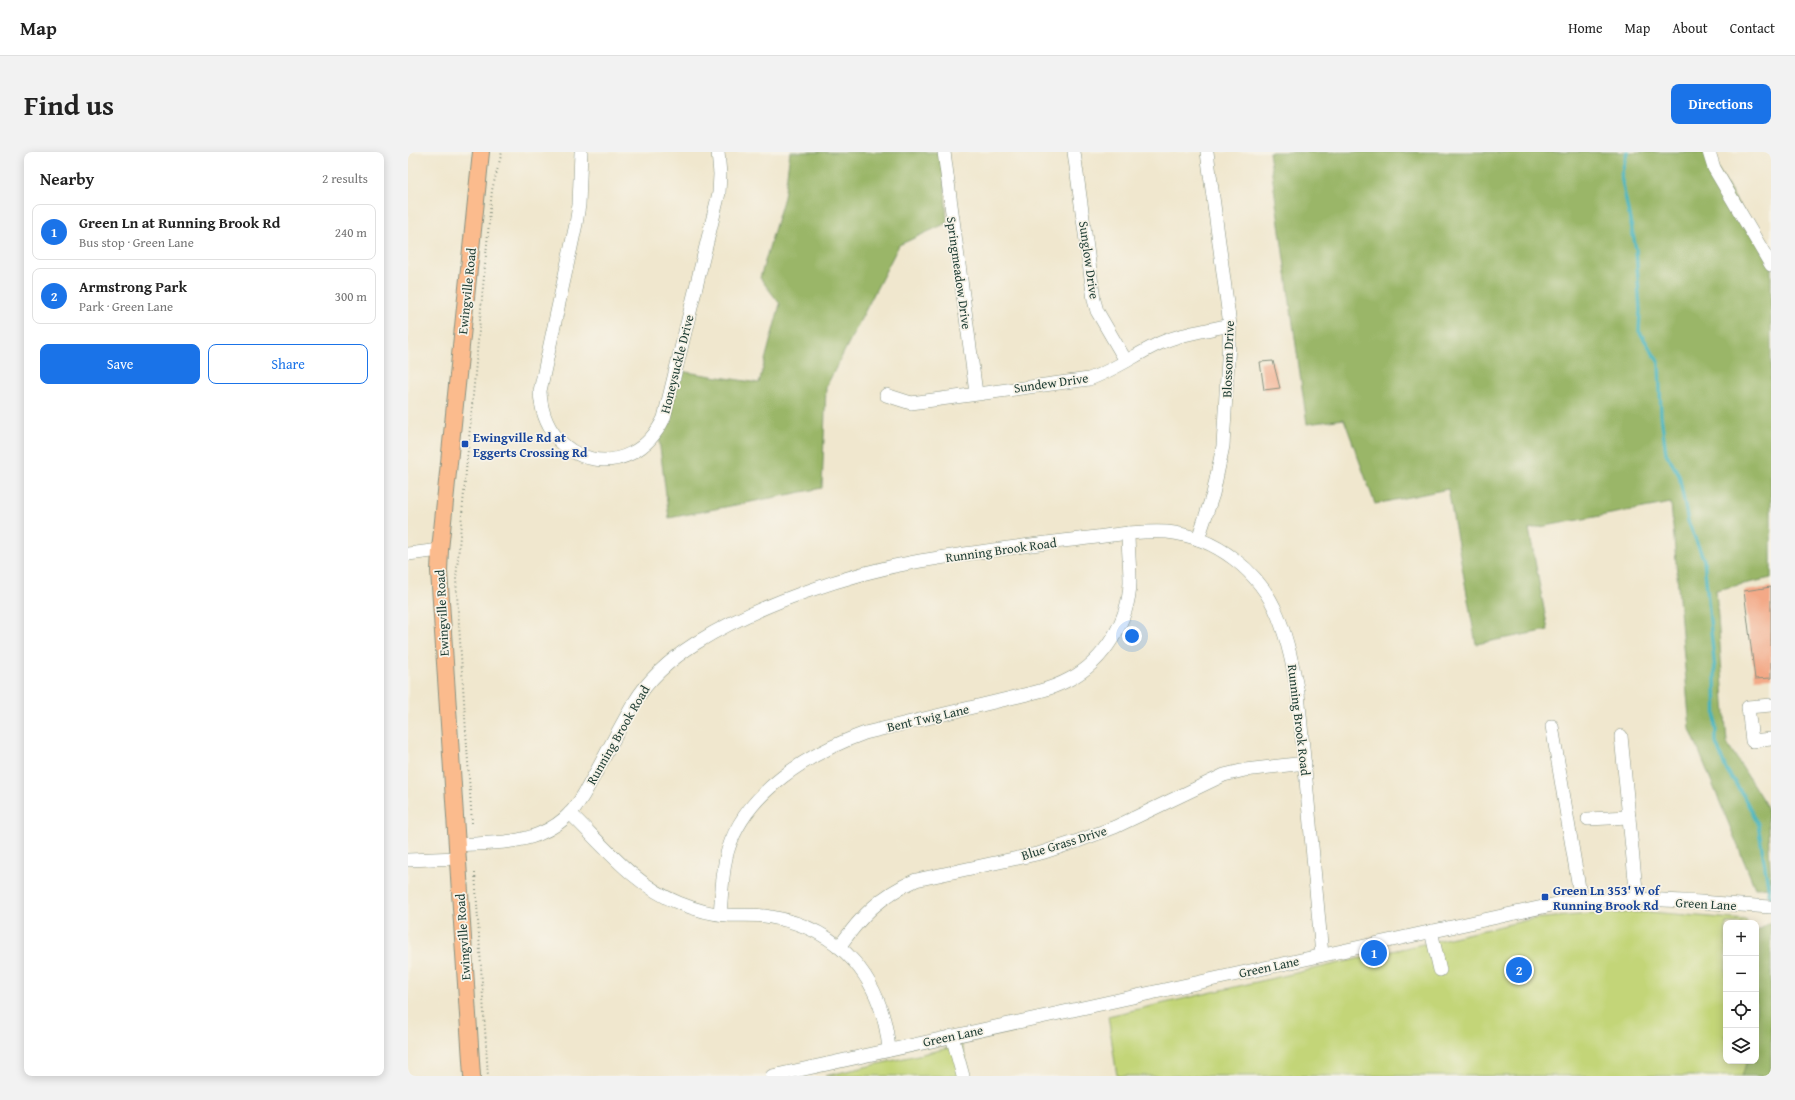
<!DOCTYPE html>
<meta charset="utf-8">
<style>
:root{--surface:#fff;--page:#f2f2f2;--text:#222;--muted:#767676;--line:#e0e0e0;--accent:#1a73e8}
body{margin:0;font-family:"Gentium Book Plus",serif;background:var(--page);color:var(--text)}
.controls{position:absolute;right:12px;bottom:12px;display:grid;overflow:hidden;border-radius:8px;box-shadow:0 2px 10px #0003}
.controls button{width:36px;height:36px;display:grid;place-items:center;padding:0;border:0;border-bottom:1px solid var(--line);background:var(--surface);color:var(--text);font:20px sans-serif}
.you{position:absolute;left:724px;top:484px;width:14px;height:14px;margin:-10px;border:3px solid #fff;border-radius:50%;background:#1a73e8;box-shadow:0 0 0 6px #1a73e833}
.badge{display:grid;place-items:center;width:26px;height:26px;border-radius:50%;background:var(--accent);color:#fff;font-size:13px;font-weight:700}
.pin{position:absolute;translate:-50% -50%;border:2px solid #fff;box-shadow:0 1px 4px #0006}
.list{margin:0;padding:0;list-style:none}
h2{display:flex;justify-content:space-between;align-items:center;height:52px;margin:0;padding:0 16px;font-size:17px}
h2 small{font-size:13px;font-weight:400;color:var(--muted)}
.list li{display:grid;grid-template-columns:26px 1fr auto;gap:12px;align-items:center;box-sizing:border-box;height:56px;margin:0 8px 8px;padding:0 8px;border:1px solid var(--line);border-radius:8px}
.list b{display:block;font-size:15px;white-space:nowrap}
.list p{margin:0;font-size:13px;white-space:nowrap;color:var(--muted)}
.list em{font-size:13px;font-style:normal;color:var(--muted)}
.actions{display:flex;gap:8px;padding:12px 16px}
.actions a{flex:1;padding:9px 0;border:1px solid var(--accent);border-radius:8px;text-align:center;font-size:14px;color:var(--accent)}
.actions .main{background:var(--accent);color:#fff}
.icon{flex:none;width:22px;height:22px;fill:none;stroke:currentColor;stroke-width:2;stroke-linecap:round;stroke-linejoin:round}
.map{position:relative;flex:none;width:1363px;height:924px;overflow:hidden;border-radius:8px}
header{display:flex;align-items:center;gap:24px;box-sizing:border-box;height:56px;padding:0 20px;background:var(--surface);border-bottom:1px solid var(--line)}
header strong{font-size:19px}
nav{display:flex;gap:22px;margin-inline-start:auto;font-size:14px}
.intro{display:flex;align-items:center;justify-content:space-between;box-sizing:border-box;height:96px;padding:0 24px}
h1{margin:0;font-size:28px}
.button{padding:10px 18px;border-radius:8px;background:var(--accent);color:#fff;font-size:14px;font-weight:700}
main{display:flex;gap:24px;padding:0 24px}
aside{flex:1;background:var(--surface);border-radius:8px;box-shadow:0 2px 10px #0003}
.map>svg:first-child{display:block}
.green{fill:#c3d578;stroke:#718956}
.forest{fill:#9ab668;stroke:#5c7a4e}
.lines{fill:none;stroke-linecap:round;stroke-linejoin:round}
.stream{stroke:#45b4bd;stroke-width:3.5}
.building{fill:#f3a987}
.minor-casing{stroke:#889281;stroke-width:14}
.major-casing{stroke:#889281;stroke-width:18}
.path{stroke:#889281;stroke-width:2;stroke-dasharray:1 3;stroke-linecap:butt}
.minor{stroke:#fff;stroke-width:13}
.major{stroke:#fbbb8d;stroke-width:16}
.transit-dot{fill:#1a4fb4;stroke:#f7f3e8;stroke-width:1.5}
.labels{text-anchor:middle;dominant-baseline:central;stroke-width:3.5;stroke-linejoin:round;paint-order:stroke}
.street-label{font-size:13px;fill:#1f3d34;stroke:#f7f3e8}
.transit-label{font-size:13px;font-weight:bold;fill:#164399;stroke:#f7f3e8;text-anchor:start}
</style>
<header>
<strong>Map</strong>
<nav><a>Home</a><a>Map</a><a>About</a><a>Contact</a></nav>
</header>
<div class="intro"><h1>Find us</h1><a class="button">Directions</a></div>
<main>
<aside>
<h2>Nearby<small>2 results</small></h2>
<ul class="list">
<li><span class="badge">1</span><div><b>Green Ln at Running Brook Rd</b><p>Bus stop · Green Lane</p></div><em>240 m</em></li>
<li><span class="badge">2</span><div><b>Armstrong Park</b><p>Park · Green Lane</p></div><em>300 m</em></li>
</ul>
<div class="actions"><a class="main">Save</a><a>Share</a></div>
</aside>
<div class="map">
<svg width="1363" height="924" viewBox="0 0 1363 924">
<rect width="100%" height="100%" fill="#f7f3e8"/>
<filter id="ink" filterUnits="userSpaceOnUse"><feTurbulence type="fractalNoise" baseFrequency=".025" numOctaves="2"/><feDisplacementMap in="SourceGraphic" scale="8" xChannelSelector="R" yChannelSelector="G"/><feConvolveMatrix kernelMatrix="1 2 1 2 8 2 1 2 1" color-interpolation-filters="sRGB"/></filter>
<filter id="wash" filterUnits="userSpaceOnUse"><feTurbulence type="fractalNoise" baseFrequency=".012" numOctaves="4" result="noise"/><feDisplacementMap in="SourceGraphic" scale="16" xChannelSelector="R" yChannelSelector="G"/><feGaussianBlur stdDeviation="0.9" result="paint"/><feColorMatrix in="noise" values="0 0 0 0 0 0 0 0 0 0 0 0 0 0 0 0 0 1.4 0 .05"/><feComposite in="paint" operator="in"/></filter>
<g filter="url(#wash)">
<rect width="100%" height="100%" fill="#f0e7ce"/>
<g class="green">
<path d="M1242 760 1338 768 1339 771H1318V909H1339L1334 924H709L700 864 1124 767 1183 762Z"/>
<path d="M554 893 562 924H417Z"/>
</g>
<g class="forest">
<path d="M382 0H535L539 71 491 93 418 235 414 336 261 366 250 280 271 219 351 231 372 152 352 126 376 45Z"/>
<path d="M861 0H1300L1363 108V426L1308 438 1319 591 1359 655 1363 735 1347 736 1282 577 1263 351 1121 377 1140 478 1068 492 1040 337 967 352 936 267 899 272Z"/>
<path d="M1363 770V924H1334L1339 909H1348V780Z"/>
</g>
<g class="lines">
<path class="stream" d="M1219 0 1213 24 1228 97 1232 158 1231 179 1251 211 1253 263 1258 301 1271 323 1280 369 1296 408 1307 519 1308 591 1318 617 1335 643 1350 672 1363 752"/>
</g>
<g id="blocks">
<g class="building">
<path d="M865 209 872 236 856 238 852 210Z"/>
<path d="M1363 435V526L1347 527 1336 439Z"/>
</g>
</g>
</g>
<g filter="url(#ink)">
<use href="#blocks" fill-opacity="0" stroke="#889281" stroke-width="1"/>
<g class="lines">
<g class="minor-casing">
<g id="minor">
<path d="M173 0 171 53 168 72 132 239C135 315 224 334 256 266L311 41 312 22 310 0"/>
<path d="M536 0 568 241"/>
<path d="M666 0 686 148 689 159 718 209"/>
<path d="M1301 0 1306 16 1363 113"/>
<path d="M478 243 503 251 681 227C704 219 724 205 746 194 769 182 797 179 822 173"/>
<path d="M790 387 805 342 815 294 822 173 799 0"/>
<path d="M0 402 32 398"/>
<path d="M1363 553 1340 555 1344 589 1363 587"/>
<path d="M1144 574 1173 748"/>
<path d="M1213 584 1229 748"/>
<path d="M162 661C195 693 227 734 271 751 286 757 302 762 318 763 333 764 348 762 363 765 434 777 475 828 481 898"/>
<path d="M1180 667 1221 665"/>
<path d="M49 693C74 691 108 692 131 682 143 677 154 670 163 660 173 650 179 636 186 624 199 600 212 575 226 551 241 526 263 507 288 491 348 453 442 421 512 409 581 397 651 390 720 381 733 380 746 379 759 380 808 385 852 419 870 464 880 489 885 515 890 541L914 803"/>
<path d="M0 708 50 706"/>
<path d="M312 762C314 742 314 717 320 698 338 639 402 601 457 581L628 540C640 537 651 533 662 527 696 509 721 469 722 430 722 414 720 397 720 381"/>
<path d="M1023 779 1032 818"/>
<path d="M431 795C454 763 472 744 508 728L633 701 670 689 707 675 816 623 837 618 897 611"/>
<path d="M544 884 555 924"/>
<path d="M364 924 1153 751C1222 742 1294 751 1363 755"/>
</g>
</g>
<g class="major-casing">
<path id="major" d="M64 924 31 419 32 398 73 0"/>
</g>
<g class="path">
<path d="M64 671 48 427 84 38 94 0"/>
<path d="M67 721 80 924"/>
</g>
<use href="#minor" class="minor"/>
<use href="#major" class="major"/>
</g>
</g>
<g class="transit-dot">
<rect x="53" y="288" width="8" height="8" rx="2"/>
<rect x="1133" y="741" width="8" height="8" rx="2"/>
</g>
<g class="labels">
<g class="street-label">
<text transform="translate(681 108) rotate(82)">Sunglow Drive</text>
<text transform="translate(551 121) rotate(82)">Springmeadow Drive</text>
<text transform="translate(59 139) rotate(-84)">Ewingville Road</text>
<text transform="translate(820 207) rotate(-88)">Blossom Drive</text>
<text transform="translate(269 212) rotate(-76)">Honeysuckle Drive</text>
<text transform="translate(643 231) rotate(-8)">Sundew Drive</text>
<text transform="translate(593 398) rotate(-8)">Running Brook Road</text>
<text transform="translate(34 461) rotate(-93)">Ewingville Road</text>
<text transform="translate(520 566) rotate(-13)">Bent Twig Lane</text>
<text transform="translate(891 568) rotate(83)">Running Brook Road</text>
<text transform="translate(210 583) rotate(-60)">Running Brook Road</text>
<text transform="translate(656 691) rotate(-17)">Blue Grass Drive</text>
<text transform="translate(1298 752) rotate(3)">Green Lane</text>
<text transform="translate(55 785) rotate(-94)">Ewingville Road</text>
<text transform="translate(861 815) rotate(-12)">Green Lane</text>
<text transform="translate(545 884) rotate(-12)">Green Lane</text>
</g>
<g class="transit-label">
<text x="65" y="285">Ewingville Rd at<tspan x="65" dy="15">Eggerts Crossing Rd</tspan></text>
<text x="1145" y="738">Green Ln 353' W of<tspan x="1145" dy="15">Running Brook Rd</tspan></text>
</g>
</g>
</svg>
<div class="controls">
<button>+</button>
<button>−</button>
<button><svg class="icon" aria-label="locate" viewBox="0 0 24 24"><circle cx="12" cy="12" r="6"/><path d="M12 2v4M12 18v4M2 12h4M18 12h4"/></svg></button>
<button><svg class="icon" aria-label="layers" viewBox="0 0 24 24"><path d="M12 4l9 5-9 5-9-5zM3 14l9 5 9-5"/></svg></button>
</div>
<div class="you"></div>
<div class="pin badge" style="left:966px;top:801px">1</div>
<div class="pin badge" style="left:1111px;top:818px">2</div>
</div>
</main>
